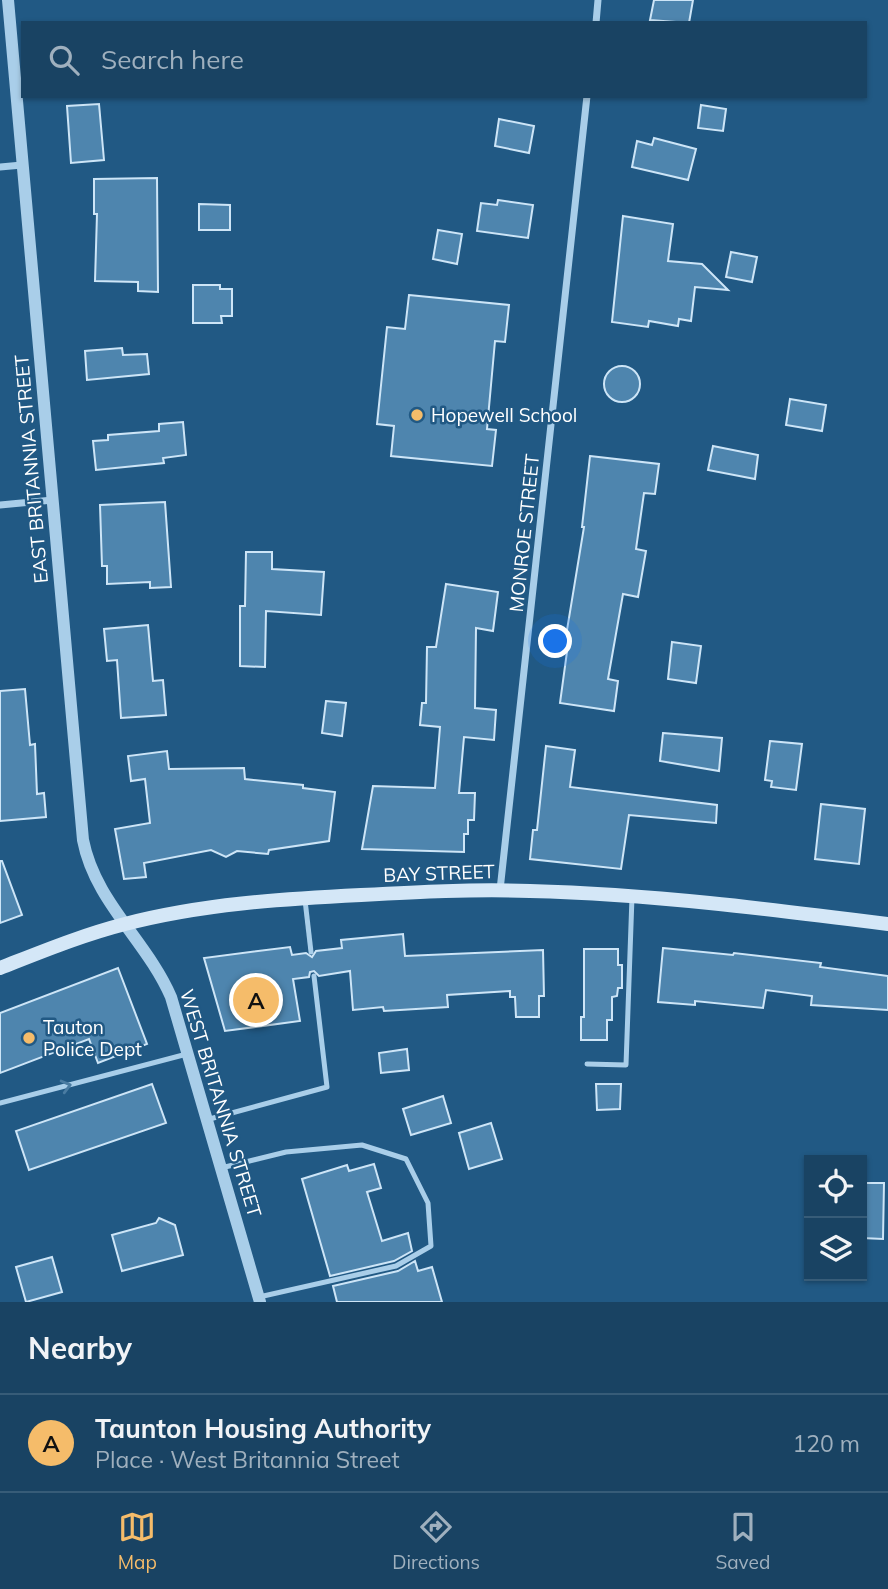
<!DOCTYPE html>
<meta charset="utf-8">
<style>
:root{--surface:#194363;--page:#264e6c;--text:#f1f3f6;--muted:#9fb0be;--line:#375c78;--accent:#f5bc6a}
body{margin:0;font-family:Mulish,sans-serif;background:var(--page);color:var(--text)}
.controls{position:absolute;right:21px;bottom:21px;display:grid;overflow:hidden;border-radius:0px;box-shadow:0 2px 5px #0004}
.controls button{width:63px;height:63px;display:grid;place-items:center;padding:0;border:0;border-bottom:2px solid var(--line);background:var(--surface);color:var(--text);font:35px sans-serif}
.you{position:absolute;left:556px;top:642px;width:24px;height:24px;margin:-18px;border:5px solid #fff;border-radius:50%;background:#1a73e8;box-shadow:0 0 0 10px #1a73e833}
.badge{display:grid;place-items:center;width:46px;height:46px;border-radius:50%;background:var(--accent);color:#111;font-size:23px;font-weight:700}
.pin{position:absolute;translate:-50% -50%;border:4px solid #fff;box-shadow:0 2px 7px #0006}
.list{margin:0;padding:0;list-style:none}
h2{display:flex;justify-content:space-between;align-items:center;height:91px;margin:0;padding:0 28px;font-size:30px}
h2 small{font-size:23px;font-weight:400;color:var(--muted)}
.list li{display:grid;grid-template-columns:46px 1fr auto;gap:21px;align-items:center;box-sizing:border-box;height:98px;padding:0 28px;border-top:2px solid var(--line)}
.list b{display:block;font-size:26px;white-space:nowrap}
.list p{margin:0;font-size:23px;white-space:nowrap;color:var(--muted)}
.list em{font-size:23px;font-style:normal;color:var(--muted)}
.icon{flex:none;width:38px;height:38px;fill:none;stroke:currentColor;stroke-width:2;stroke-linecap:round;stroke-linejoin:round}
.map{position:relative;flex:none;width:888px;height:1302px;overflow:hidden}
.search{position:absolute;background:var(--surface);box-shadow:0 2px 5px #0004;left:21px;right:21px;top:21px;height:77px;display:flex;align-items:center;gap:18px;box-sizing:border-box;padding:0 24px;border-radius:0px;color:var(--muted);font-size:26px}
.sheet{height:189px;background:var(--surface)}
nav{display:flex;justify-content:space-around;align-items:center;box-sizing:border-box;height:98px;border-top:2px solid var(--line);background:var(--surface);font-size:19px;color:var(--muted)}
nav a{display:grid;justify-items:center;gap:4px}
nav .on{color:var(--accent)}
.map>svg:first-child{display:block}
.building{fill:#4e85ae;stroke:#cde5f7;stroke-width:2}
.lines{fill:none;stroke-linecap:round;stroke-linejoin:round}
.service{stroke:#a9cee9;stroke-width:5}
.minor{stroke:#a9cee9;stroke-width:7}
.tertiary{stroke:#a9cee9;stroke-width:12}
.secondary{stroke:#d4e7f7;stroke-width:14}
.oneway{stroke:#4a7ca2}
.poi-dot{fill:#f5bc6a;stroke:#215984;stroke-width:2.5}
.labels{text-anchor:middle;dominant-baseline:central;stroke-width:5;stroke-linejoin:round;paint-order:stroke}
.poi-label{font-size:19px;fill:#fff;stroke:#215984;text-anchor:start}
.street-label{font-size:19px;fill:#fff;stroke:#215984}
</style>
<div class="map">
<svg width="888" height="1302" viewBox="0 0 888 1302">
<rect width="100%" height="100%" fill="#215984"/>
<g class="building">
<path d="M654 0H693L689 23 650 20Z"/>
<path d="M99 104 104 160 71 163 67 106Z"/>
<path d="M701 105 726 109 723 131 698 128Z"/>
<path d="M499 119 534 126 529 153 495 146Z"/>
<path d="M654 138 696 149 688 180 632 167 637 141 652 145Z"/>
<path d="M157 178 158 292 138 291V282L95 281 97 214H94V179Z"/>
<path d="M498 200 533 205 528 238 477 231 481 203 497 205Z"/>
<path d="M199 204 230 205V230H199Z"/>
<path d="M623 216 673 224 668 261 702 264 728 290 695 287 691 321 679 319 678 326 649 321 648 327 612 322Z"/>
<path d="M438 230 462 234 457 264 433 259Z"/>
<path d="M731 252 757 257 752 282 726 277Z"/>
<path d="M193 285H220V289H232V316H221L222 323H193Z"/>
<path d="M409 295 509 305 505 342 495 341 487 429 496 430 492 466 391 456 394 426 377 424 387 327 405 329Z"/>
<path d="M122 348 123 355 147 354 149 374 87 380 85 351Z"/>
<circle cx="622" cy="384" r="18"/>
<path d="M790 399 826 405 822 431 786 425Z"/>
<path d="M183 422 186 455 163 458 164 463 96 470 93 441 108 440V435L159 431V424Z"/>
<path d="M713 446 758 455 755 479 708 470Z"/>
<path d="M590 456 659 464 655 494 644 493 636 549 646 551 638 597 623 594 608 679 618 681 614 711 560 703 569 637 566 636 584 527H582Z"/>
<path d="M165 502 171 587 150 588V582L107 584V566H102L100 505Z"/>
<path d="M246 552H272V569L324 572 321 615 266 611 265 667 240 666V606H245Z"/>
<path d="M446 584 498 592 493 631 476 628 475 708 496 710 494 740 464 737 459 793H475L474 820H468V834H464V852L362 849 373 786 435 788 440 727 420 725 422 703H426L427 647H436Z"/>
<path d="M148 625 153 681 163 680 166 715 121 718 117 660 107 661 104 629Z"/>
<path d="M672 642 701 646 696 683 668 679Z"/>
<path d="M25 689 30 745 35 744 37 794 44 793 46 817 0 821V691Z"/>
<path d="M326 701 346 703 342 736 322 733Z"/>
<path d="M663 733 722 738 719 771 660 761Z"/>
<path d="M770 741 802 744 796 790 771 787 772 781 765 780Z"/>
<path d="M546 746 575 750 570 787 717 805 716 823 629 815 621 869 530 859 533 830H537Z"/>
<path d="M167 751 169 769 244 768 245 779 303 785V788L335 792 329 841 269 850 268 854 237 851 226 857 211 850 144 863 146 877 124 879 115 829 150 823 145 779 131 781 128 756Z"/>
<path d="M821 804 865 809 859 864 815 859Z"/>
<path d="M0 861H2L22 915 0 923Z"/>
<path d="M403 934 405 956 543 950 544 996H539V1017H516L515 997H510V991L447 995 448 1007 384 1011 383 1007 353 1010 350 971 319 976 314 971 310 972 309 977 293 979 300 1021 225 1031 204 958 290 947 292 955 306 953 312 957 316 951 342 948 341 940Z"/>
<path d="M663 948 733 955 734 953 821 963 820 967 888 976V1010L811 1005 812 996 766 990 763 1008 695 1001V1005L658 1002Z"/>
<path d="M584 949H618V965H622V988H618L617 996 612 997V1020H607V1040H581V1017H584Z"/>
<path d="M118 968 147 1044 98 1063 89 1039 0 1073V1013Z"/>
<path d="M407 1049 409 1070 381 1073 379 1053Z"/>
<path d="M152 1084 166 1123 29 1170 16 1131Z"/>
<path d="M596 1084H621L620 1109 597 1110Z"/>
<path d="M443 1096 451 1123 411 1135 403 1109Z"/>
<path d="M491 1123 502 1159 469 1169 459 1133Z"/>
<path d="M374 1164 381 1188 367 1192 382 1241 408 1233 412 1251 394 1261 330 1276 302 1179 347 1165 349 1171Z"/>
<path d="M862 1183H884L883 1239 862 1238Z"/>
<path d="M159 1218 175 1225 183 1255 122 1271 112 1235 156 1223Z"/>
<path d="M52 1257 62 1292 26 1302 16 1267Z"/>
<path d="M415 1261 418 1271 432 1267 442 1302H337L333 1286 398 1271Z"/>
</g>
<g class="lines">
<g class="service">
<path d="M305 900 311 952"/>
<path d="M587 1064 626 1065 632 897"/>
<path d="M0 1103 187 1054"/>
<path d="M206 1120 327 1087 314 976"/>
<path d="M221 1168 286 1152 362 1145 406 1159 428 1203 431 1246 396 1266 259 1297"/>
</g>
<g class="minor">
<path d="M596 23 598 0"/>
<path d="M0 167 22 165"/>
<path d="M0 505 53 500"/>
<path d="M500 890 587 96"/>
</g>
<path class="tertiary" d="M8 0 83 840C95 902 147 941 171 997L260 1302"/>
<path class="secondary" d="M0 968C41 952 82 935 125 924 202 904 281 899 361 895 417 892 473 889 530 891 650 894 769 909 888 924"/>
</g>
<defs><path id="oneway-chevron" d="M-2-3.5L2.5 0L-2 3.5" fill="none" stroke-width="1.6" stroke-linecap="round" stroke-linejoin="round" transform="scale(1.75)"/></defs>
<use class="oneway" href="#oneway-chevron" transform="translate(66 1086) rotate(-15)"/>
<g class="poi-dot">
<circle cx="417" cy="415" r="7"/>
<circle cx="29" cy="1038" r="7"/>
</g>
<g class="labels">
<g class="poi-label">
<text x="431" y="415">Hopewell School</text>
<text x="43" y="1027">Tauton<tspan x="43" dy="22">Police Dept</tspan></text>
</g>
<g class="street-label">
<text transform="translate(31 469) rotate(-95)">EAST BRITANNIA STREET</text>
<text transform="translate(524 533) rotate(-84)">MONROE STREET</text>
<text transform="translate(439 873) rotate(-2)">BAY STREET</text>
<text transform="translate(221 1103) rotate(73)">WEST BRITANNIA STREET</text>
</g>
</g>
</svg>
<div class="controls">
<button><svg class="icon" aria-label="locate" viewBox="0 0 24 24"><circle cx="12" cy="12" r="6"/><path d="M12 2v4M12 18v4M2 12h4M18 12h4"/></svg></button>
<button><svg class="icon" aria-label="layers" viewBox="0 0 24 24"><path d="M12 4l9 5-9 5-9-5zM3 14l9 5 9-5"/></svg></button>
</div>
<div class="you"></div>
<div class="pin badge" style="left:256px;top:1000px">A</div>
<div class="search"><svg class="icon" aria-label="search" viewBox="0 0 24 24"><circle cx="10" cy="10" r="6"/><path d="M15 15l6 6"/></svg>Search here</div>
</div>
<section class="sheet">
<h2>Nearby<small></small></h2>
<ul class="list">
<li><span class="badge">A</span><div><b>Taunton Housing Authority</b><p>Place · West Britannia Street</p></div><em>120 m</em></li>
</ul>
</section>
<nav>
<a class="on"><svg class="icon" aria-label="map" viewBox="0 0 24 24"><path d="M3 6l6-2 6 2 6-2v14l-6 2-6-2-6 2zM9 4v14M15 6v14"/></svg>Map</a>
<a><svg class="icon" aria-label="directions" viewBox="0 0 24 24"><path d="M12 3l9 9-9 9-9-9zM9 14v-3h6M13 9l2 2-2 2"/></svg>Directions</a>
<a><svg class="icon" aria-label="saved" viewBox="0 0 24 24"><path d="M7 4h10v16l-5-4-5 4z"/></svg>Saved</a>
</nav>
